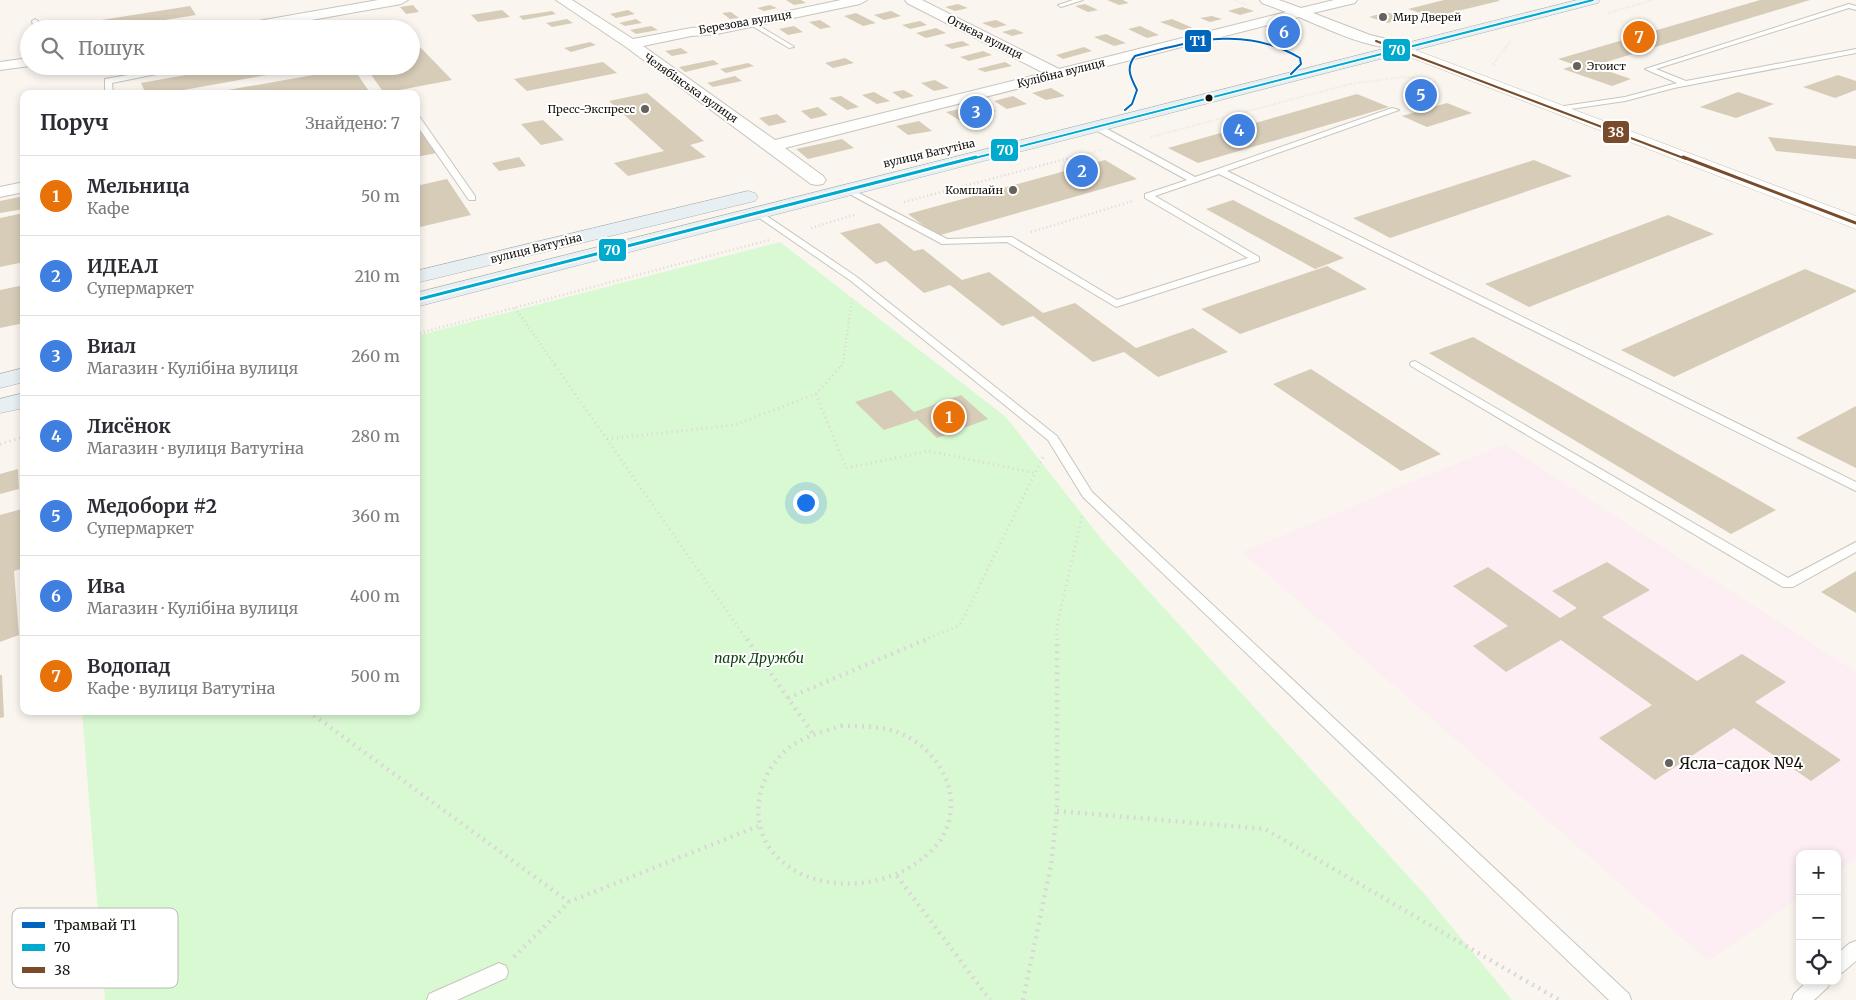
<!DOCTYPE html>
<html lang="uk">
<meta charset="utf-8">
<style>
:root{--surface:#fff;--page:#f7f7f7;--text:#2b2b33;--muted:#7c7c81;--line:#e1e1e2;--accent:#2563eb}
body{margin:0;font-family:Merriweather,serif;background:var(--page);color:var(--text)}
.controls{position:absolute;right:15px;bottom:15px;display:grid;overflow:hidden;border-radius:10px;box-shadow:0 2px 8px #0003}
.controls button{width:45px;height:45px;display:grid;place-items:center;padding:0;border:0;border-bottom:1px solid var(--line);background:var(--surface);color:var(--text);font:25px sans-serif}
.you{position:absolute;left:805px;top:502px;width:18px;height:18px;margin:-12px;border:4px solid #fff;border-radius:50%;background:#1a73e8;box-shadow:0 0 0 8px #1a73e833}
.badge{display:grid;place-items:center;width:32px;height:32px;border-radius:50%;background:var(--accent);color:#fff;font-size:16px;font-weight:700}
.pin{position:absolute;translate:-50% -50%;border:2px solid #fff;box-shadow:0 1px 5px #0006}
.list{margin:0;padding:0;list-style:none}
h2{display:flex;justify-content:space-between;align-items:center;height:65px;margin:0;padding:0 20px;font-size:21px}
h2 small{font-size:16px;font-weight:400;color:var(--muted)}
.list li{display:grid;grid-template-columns:32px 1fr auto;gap:15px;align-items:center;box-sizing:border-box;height:80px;padding:0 20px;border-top:1px solid var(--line)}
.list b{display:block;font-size:19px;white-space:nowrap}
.list p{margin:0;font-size:16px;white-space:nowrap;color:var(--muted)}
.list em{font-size:16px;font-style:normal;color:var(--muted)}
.icon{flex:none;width:28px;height:28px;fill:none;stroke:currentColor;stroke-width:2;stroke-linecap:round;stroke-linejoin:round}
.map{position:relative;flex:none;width:1856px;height:1000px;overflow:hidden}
.search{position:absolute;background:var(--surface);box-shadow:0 2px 8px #0003;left:20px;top:20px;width:400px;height:55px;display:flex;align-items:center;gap:12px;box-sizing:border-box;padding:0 18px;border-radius:28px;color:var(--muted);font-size:19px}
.panel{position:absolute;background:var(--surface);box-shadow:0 2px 8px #0003;left:20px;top:90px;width:400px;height:625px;border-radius:10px}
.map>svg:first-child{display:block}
.education{fill:#fceef2}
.green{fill:#d9f9d3}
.building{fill:#d7ccb8}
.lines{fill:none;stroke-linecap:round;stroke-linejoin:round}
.service-casing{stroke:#c8c4be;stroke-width:2}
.minor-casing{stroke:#c8c4be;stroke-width:2}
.tertiary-casing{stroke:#c8c4be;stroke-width:1}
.primary-casing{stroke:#a9b3b5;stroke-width:1}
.path-far3{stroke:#dad8d6;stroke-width:2;stroke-dasharray:0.5 2;stroke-linecap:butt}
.path-far2{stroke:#dad8d6;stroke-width:2.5;stroke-dasharray:1 3;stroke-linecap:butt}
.path-far1{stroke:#dad8d6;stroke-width:3;stroke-dasharray:1 4;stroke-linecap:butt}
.path{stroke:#dad8d6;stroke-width:4.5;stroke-dasharray:2 5;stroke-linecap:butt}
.service{fill:#fefefd;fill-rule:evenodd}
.minor{fill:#fefefd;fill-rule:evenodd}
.tertiary{fill:#fefefd;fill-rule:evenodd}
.primary{fill:#e8eff2;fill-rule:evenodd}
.bus-1-far1-casing{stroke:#fff;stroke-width:4}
.bus-1-casing{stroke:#fff;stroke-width:6}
.bus-2-far1-casing{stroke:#fff;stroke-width:4}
.bus-2-casing{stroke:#fff;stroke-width:6}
.bus-1-far1{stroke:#00a9ce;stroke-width:2}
.bus-1{stroke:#00a9ce;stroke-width:3}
.bus-2-far1{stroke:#7a4b2a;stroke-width:2}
.bus-2{stroke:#7a4b2a;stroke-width:3}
.tram-1-casing{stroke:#fff;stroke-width:4}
.tram-1{stroke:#0065bd;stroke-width:2}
.poi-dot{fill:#65615b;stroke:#fff;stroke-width:2}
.bus-dot{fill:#15110b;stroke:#fff;stroke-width:2}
.labels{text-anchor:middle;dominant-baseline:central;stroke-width:4;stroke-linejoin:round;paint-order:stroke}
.far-poi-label{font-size:11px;fill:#15110b;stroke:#fff;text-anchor:start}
.far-street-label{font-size:11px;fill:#15110b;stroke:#fff}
.park-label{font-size:14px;font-style:italic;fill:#0c3c0e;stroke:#fff}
.near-poi-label{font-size:16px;fill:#15110b;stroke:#fff;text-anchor:start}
.key{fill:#fff;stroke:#b9b8b6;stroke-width:1}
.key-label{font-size:14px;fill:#15110b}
.line-badge{stroke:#fff;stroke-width:2}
.badge-label{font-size:14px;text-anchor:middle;font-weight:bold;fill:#fff}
</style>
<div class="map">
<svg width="1856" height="1000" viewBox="0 0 1856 1000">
<rect width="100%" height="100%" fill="#faf6ef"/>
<path class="education" d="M1504 444 1856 672V858L1837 872V854H1800V898L1708 961 1242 552Z"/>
<path class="green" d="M780 242 1006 417 1103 541 1428 898 1512 1000H105L82 711H416V336Z"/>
<g class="building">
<path d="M786 0H801L806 3 794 5Z"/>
<path d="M1107 0H1123L1129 3 1119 5Z"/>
<path d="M1444 0H1499V1L1433 17 1408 9Z"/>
<path d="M1760 0H1810L1593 66 1631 79 1612 86 1563 69 1575 65 1558 59Z"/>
<path d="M958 4 968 8 955 11 945 7Z"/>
<path d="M1085 4 1098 10 1088 12 1075 6Z"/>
<path d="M413 5 419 12 406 14 400 7Z"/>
<path d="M770 5 777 8 764 11 757 8Z"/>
<path d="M190 6 196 15 109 29H99L95 21Z"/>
<path d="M1242 7 1254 11 1240 15 1228 11Z"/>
<path d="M502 10 510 17 478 22 471 15Z"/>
<path d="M628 10 635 14 616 18 610 14Z"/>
<path d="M552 11 556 14 523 20 519 16Z"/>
<path d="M891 11 901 16 884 20 874 15Z"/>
<path d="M731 12 739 18 730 19 722 13Z"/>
<path d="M1386 12 1406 18 1388 23 1369 17Z"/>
<path d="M856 13 876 23 863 26 844 16Z"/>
<path d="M1212 16 1222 19 1210 22 1200 18Z"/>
<path d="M567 19 573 23 552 27 546 23Z"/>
<path d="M636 19 642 23 625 26 619 23Z"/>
<path d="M1172 19 1193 28 1181 30 1160 22Z"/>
<path d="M820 20 831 27 820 29 809 22Z"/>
<path d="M996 20 1007 25 994 28 982 23Z"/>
<path d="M920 21 927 25 910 29 902 25Z"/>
<path d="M651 26 658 30 636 34 630 30Z"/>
<path d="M794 26 803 32 788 35 779 29Z"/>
<path d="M1140 26 1159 35 1147 38 1128 29Z"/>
<path d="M936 28 946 33 926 38 916 33Z"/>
<path d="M1014 29 1024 33 1012 36 1002 32Z"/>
<path d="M1106 34 1126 43 1114 46 1094 37Z"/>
<path d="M962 41 970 45 952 49 944 45Z"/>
<path d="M590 42 596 45 571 52 564 48Z"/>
<path d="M419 46 452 80 384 93 365 66H411V48Z"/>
<path d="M1084 47 1092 51 1063 59 1056 55Z"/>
<path d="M681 48 688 53 672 56 665 51Z"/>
<path d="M983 51 992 55 969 61 960 57Z"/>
<path d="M845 58 854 63 833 68 825 63Z"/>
<path d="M713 60 719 64 685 72 679 67Z"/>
<path d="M603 62 617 73 527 91 514 79Z"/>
<path d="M1005 62 1012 66 985 72 977 69Z"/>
<path d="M748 63 754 66 726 73 720 69Z"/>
<path d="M115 66H169V67L120 76Z"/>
<path d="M236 66H298L300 69 161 94H146L141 83Z"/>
<path d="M353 68 371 94H211V93Z"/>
<path d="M1838 75 1856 81V90L1835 98 1803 87Z"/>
<path d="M735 76 742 81 713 87 707 83Z"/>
<path d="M935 80 949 88 934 91 921 83Z"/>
<path d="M1051 88 1065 96 1046 100 1032 93Z"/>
<path d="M904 90 914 96 902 99 892 92Z"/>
<path d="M874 92 890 101 877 104 862 95Z"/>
<path d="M1738 92 1774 104 1736 118 1700 107Z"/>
<path d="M647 93 704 141 690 145 706 157 628 176 614 163 664 151 609 101Z"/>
<path d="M1357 94 1389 107 1198 163 1168 148Z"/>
<path d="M841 96 859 107 847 110 829 98Z"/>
<path d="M1013 96 1027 104 1007 109 994 101Z"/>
<path d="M1447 103 1472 113 1427 127 1402 116Z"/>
<path d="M982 104 996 111 959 120 946 112Z"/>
<path d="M818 107 828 115 811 119 801 111Z"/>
<path d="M777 114 787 122 769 126 759 118Z"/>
<path d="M543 120 564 140 541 145 521 124Z"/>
<path d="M919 121 932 131 908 135 896 126Z"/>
<path d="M416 127H418L437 153 416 157Z"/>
<path d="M1768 137 1856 146V159L1776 151Z"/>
<path d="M842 139 854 148 808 159 796 149Z"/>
<path d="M519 157 526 166 499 171 492 163Z"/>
<path d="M1105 160 1137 179 937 236 908 214Z"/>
<path d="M1534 160 1572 176 1390 238 1353 218Z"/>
<path d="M447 179 471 215 416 228V186Z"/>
<path d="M24 196V209L0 213V201Z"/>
<path d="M1233 200 1344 258 1315 269 1206 209Z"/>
<path d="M24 213V262L0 267V218Z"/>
<path d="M1668 215 1714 234 1529 307 1485 284Z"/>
<path d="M879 223 914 251 923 249 962 280 989 272 1043 313 1075 303 1136 348 1193 328 1228 352 1158 377 1124 352 1093 362 1033 316 1002 326 950 285 924 293 886 261 876 264 840 233Z"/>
<path d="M1327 266 1367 289 1240 334 1201 309Z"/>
<path d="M1805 269 1856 290V292L1674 377 1621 350Z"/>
<path d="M24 285V323L0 328V290Z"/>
<path d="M1473 337 1776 510 1731 534 1429 353Z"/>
<path d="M1311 369 1441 454 1401 471 1273 384Z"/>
<path d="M891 390 914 412 961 395 988 419 937 438 917 419 884 430 855 402Z"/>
<path d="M1856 406V468L1796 438Z"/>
<path d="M18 469 19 489 0 494V474Z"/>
<path d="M22 509 24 568 14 571 19 635 0 642V515Z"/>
<path d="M1607 562 1650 590 1602 617 1697 681 1742 654 1786 682 1755 702 1841 760 1811 781 1734 728 1655 780 1599 738 1652 705 1561 640 1506 672 1473 646 1508 626 1453 586 1488 567 1560 618 1577 608 1552 591Z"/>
<path d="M1856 571V613L1821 592Z"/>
<path d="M0 675H2L4 717 0 718Z"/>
</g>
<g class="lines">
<g class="service-casing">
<g id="service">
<path d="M1073 0H1083L1061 7 1058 5Z"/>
<path d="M1849 4 1856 6V10L1849 8 1656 69 1686 81 1856 49V53L1674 88 1625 101 1557 111 1553 109 1557 107 1625 97 1677 83 1645 69Z"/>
<path d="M35 19 38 21 40 29H34L32 21Z"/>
<path d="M751 21 793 46 794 47 789 48 749 24 748 23Z"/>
<path d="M180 66H196L112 83 113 94H105V79Z"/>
<path d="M1392 108 1399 110 1227 171 1856 482V491L1219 174 1155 196 1259 257V261L1116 307 1007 242 942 244 844 191 851 189 947 239 1012 237 1117 300 1248 258 1145 198V194L1187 180 1092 128V124H1098L1195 177Z"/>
<path d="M416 116H419L475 196V200H469L416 124Z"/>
<path d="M758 210 857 277 1057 436 1092 492 1629 994 1631 1000H1609L1083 497 1048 440 851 281 755 215 754 213Z"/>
<path d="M1415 361 1788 578 1856 542V552L1793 587H1783L1411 366 1410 364 1411 362Z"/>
<path d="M1856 941V961L1843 972 1837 974V954L1850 943Z"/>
<path d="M499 963 506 966 508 972 506 978 457 1000H427L429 994Z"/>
<path d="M1808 981H1830L1828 987 1814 1000H1792L1794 994Z"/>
</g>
</g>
<g class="minor-casing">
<g id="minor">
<path d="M378 0H408L401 4 261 29H229L236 25Z"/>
<path d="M556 0H572L633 39 691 28 717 26 841 0H867L860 4 717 34 691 36 643 46 775 140 1044 73 907 3 905 0H922L1059 69 1286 12 1262 3 1260 0H1279L1301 8 1334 0H1357L1355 3 1313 13 1370 35 1391 40 1393 43 1391 46C1373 51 1318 25 1299 17L785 148 823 176 826 180 823 184 817 185 811 184 626 47Z"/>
<path d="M29 58 30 66 0 70V62Z"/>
<path d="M24 182V192L0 197V187Z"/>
</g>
</g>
<g class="tertiary-casing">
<path id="tertiary" d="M1386 39 1856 216V229L1381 46 1379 43 1381 40Z"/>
</g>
<g class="primary-casing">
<g id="primary">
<path d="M1577 0H1600L1598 3 416 307V293Z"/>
<path d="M748 191 755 193 758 197 755 201 416 283V271Z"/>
<path d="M24 368V382L0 388V374Z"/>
<path d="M24 393V408L0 413V399Z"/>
</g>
</g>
<g class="path-far3">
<path d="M1234 0 1248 5"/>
<path d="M1608 13 1653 0"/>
<path d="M1495 65 1493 64 1511 41"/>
<path d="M1151 137 1350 84 1402 77 1425 79"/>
<path d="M1069 159 1101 150"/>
</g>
<g class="path-far2">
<path d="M904 202 1073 157"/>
<path d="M811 228 857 214"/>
<path d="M1031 232 1133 201"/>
<path d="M515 308 556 366"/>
<path d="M416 334 769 240"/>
<path d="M841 366 843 364 852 299"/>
</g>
<g class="path-far1">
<path d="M555 365 747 640"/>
<path d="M816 394 846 468 929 451 1035 473"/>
<path d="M607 439 734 425 816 394 842 365"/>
<path d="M0 444 24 437"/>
<path d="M924 640 960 625 1043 457"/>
<path d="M1057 640V625L1082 516"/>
</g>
<g class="path">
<path d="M747 639 813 734"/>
<path d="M788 698 927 639"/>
<path d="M308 711 569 902"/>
<path d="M841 726C860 726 880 726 897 732 939 748 965 795 943 836 938 845 929 853 922 859 883 890 816 894 778 858 747 828 755 778 786 750 801 737 822 732 841 726Z"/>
<path d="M1057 811 1265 829 1559 1000"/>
<path d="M897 876 990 1000"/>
<path d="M514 957 569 902 758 826"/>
<path d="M1023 1000 1051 865 1057 811V639"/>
</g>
<use href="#service" class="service"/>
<use href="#minor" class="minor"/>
<use href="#tertiary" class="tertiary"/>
<use href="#primary" class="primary"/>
<g class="bus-1-far1-casing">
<path id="bus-1-far1" d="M971 159 1593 0"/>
</g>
<g class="bus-1-casing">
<path id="bus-1" d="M416 300 976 157"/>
</g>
<g class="bus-2-far1-casing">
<path id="bus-2-far1" d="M1376 41 1686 159"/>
</g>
<g class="bus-2-casing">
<path id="bus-2" d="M1683 157 1856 223"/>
</g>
<use href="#bus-1-far1" class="bus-1-far1"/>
<use href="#bus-1" class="bus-1"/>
<use href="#bus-2-far1" class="bus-2-far1"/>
<use href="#bus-2" class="bus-2"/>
<g class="tram-1-casing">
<path id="tram-1" d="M1125 110 1132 104 1137 90C1131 78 1125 68 1135 56 1193 41 1245 25 1300 58L1301 64 1291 74"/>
</g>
<use href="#tram-1" class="tram-1"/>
</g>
<g class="poi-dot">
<circle cx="1383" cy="17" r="5"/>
<circle cx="1577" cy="66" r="5"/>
<circle cx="645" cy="109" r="5"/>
<circle cx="1013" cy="190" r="5"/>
<circle cx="1669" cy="763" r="5"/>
</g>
<circle class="bus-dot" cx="1209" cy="98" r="4.5"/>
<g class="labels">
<g class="far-poi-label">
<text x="1393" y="17">Мир Дверей</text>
<text x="1587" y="66">Эгоист</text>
<text x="635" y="109" text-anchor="end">Пресс-Экспресс</text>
<text x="1003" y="190" text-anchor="end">Комплайн</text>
</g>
<g class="far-street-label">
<text transform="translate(745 22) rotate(-10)">Березова вулиця</text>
<text transform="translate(985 37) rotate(27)">Огнєва вулиця</text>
<text transform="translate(1061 73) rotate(-14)">Кулібіна вулиця</text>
<text transform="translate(691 88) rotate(35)">Челябінська вулиця</text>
<text transform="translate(929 153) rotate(-13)">вулиця Ватутіна</text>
<text transform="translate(536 248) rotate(-14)">вулиця Ватутіна</text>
</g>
<g class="park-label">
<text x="759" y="658">парк Дружби</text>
</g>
<g class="near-poi-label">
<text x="1679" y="763">Ясла-садок №4</text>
</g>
</g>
<rect x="12" y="908" width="166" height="80" rx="8" class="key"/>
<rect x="22" y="922" width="23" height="6" fill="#0065bd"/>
<rect x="22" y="944" width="23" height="7" fill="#00a9ce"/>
<rect x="22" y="967" width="23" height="6" fill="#7a4b2a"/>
<g class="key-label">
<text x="54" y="930">Трамвай T1</text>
<text x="54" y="952">70</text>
<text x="54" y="975">38</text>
</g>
<g class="line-badge">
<rect x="1184" y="29" width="28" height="24" rx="5" fill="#0065bd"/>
<rect x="1382" y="38" width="29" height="24" rx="5" fill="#00a9ce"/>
<rect x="1602" y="120" width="28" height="24" rx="5" fill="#7a4b2a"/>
<rect x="990" y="138" width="29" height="24" rx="5" fill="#00a9ce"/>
<rect x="598" y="238" width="29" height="24" rx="5" fill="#00a9ce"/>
</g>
<g class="badge-label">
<text x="1198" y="46">T1</text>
<text x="1397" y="55">70</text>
<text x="1616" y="137">38</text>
<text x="1005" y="155">70</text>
<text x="612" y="255">70</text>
</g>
</svg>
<div class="controls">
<button>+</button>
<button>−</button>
<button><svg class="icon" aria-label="locate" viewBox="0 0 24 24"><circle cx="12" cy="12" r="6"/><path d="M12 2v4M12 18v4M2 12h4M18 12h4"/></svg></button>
</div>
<div class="you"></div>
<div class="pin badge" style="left:949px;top:417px;background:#e8710a">1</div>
<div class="pin badge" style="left:1082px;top:171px;background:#3f7fe0">2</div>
<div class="pin badge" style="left:976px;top:112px;background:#3f7fe0">3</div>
<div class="pin badge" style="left:1239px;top:130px;background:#3f7fe0">4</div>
<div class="pin badge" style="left:1421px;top:95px;background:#3f7fe0">5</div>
<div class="pin badge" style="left:1284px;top:32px;background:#3f7fe0">6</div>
<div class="pin badge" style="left:1639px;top:37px;background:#e8710a">7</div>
<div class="search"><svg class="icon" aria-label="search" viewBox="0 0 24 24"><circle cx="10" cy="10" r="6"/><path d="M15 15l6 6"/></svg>Пошук</div>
<section class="panel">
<h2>Поруч<small>Знайдено: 7</small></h2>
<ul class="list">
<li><span class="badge" style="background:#e8710a">1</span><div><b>Мельница</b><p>Кафе</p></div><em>50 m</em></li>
<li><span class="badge" style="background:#3f7fe0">2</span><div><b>ИДЕАЛ</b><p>Супермаркет</p></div><em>210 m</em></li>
<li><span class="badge" style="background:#3f7fe0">3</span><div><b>Виал</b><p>Магазин · Кулібіна вулиця</p></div><em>260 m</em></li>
<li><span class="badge" style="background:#3f7fe0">4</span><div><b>Лисёнок</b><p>Магазин · вулиця Ватутіна</p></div><em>280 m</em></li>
<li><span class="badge" style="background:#3f7fe0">5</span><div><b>Медобори #2</b><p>Супермаркет</p></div><em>360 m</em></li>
<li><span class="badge" style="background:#3f7fe0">6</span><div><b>Ива</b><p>Магазин · Кулібіна вулиця</p></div><em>400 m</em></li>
<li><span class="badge" style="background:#e8710a">7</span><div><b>Водопад</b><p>Кафе · вулиця Ватутіна</p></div><em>500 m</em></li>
</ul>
</section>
</div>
